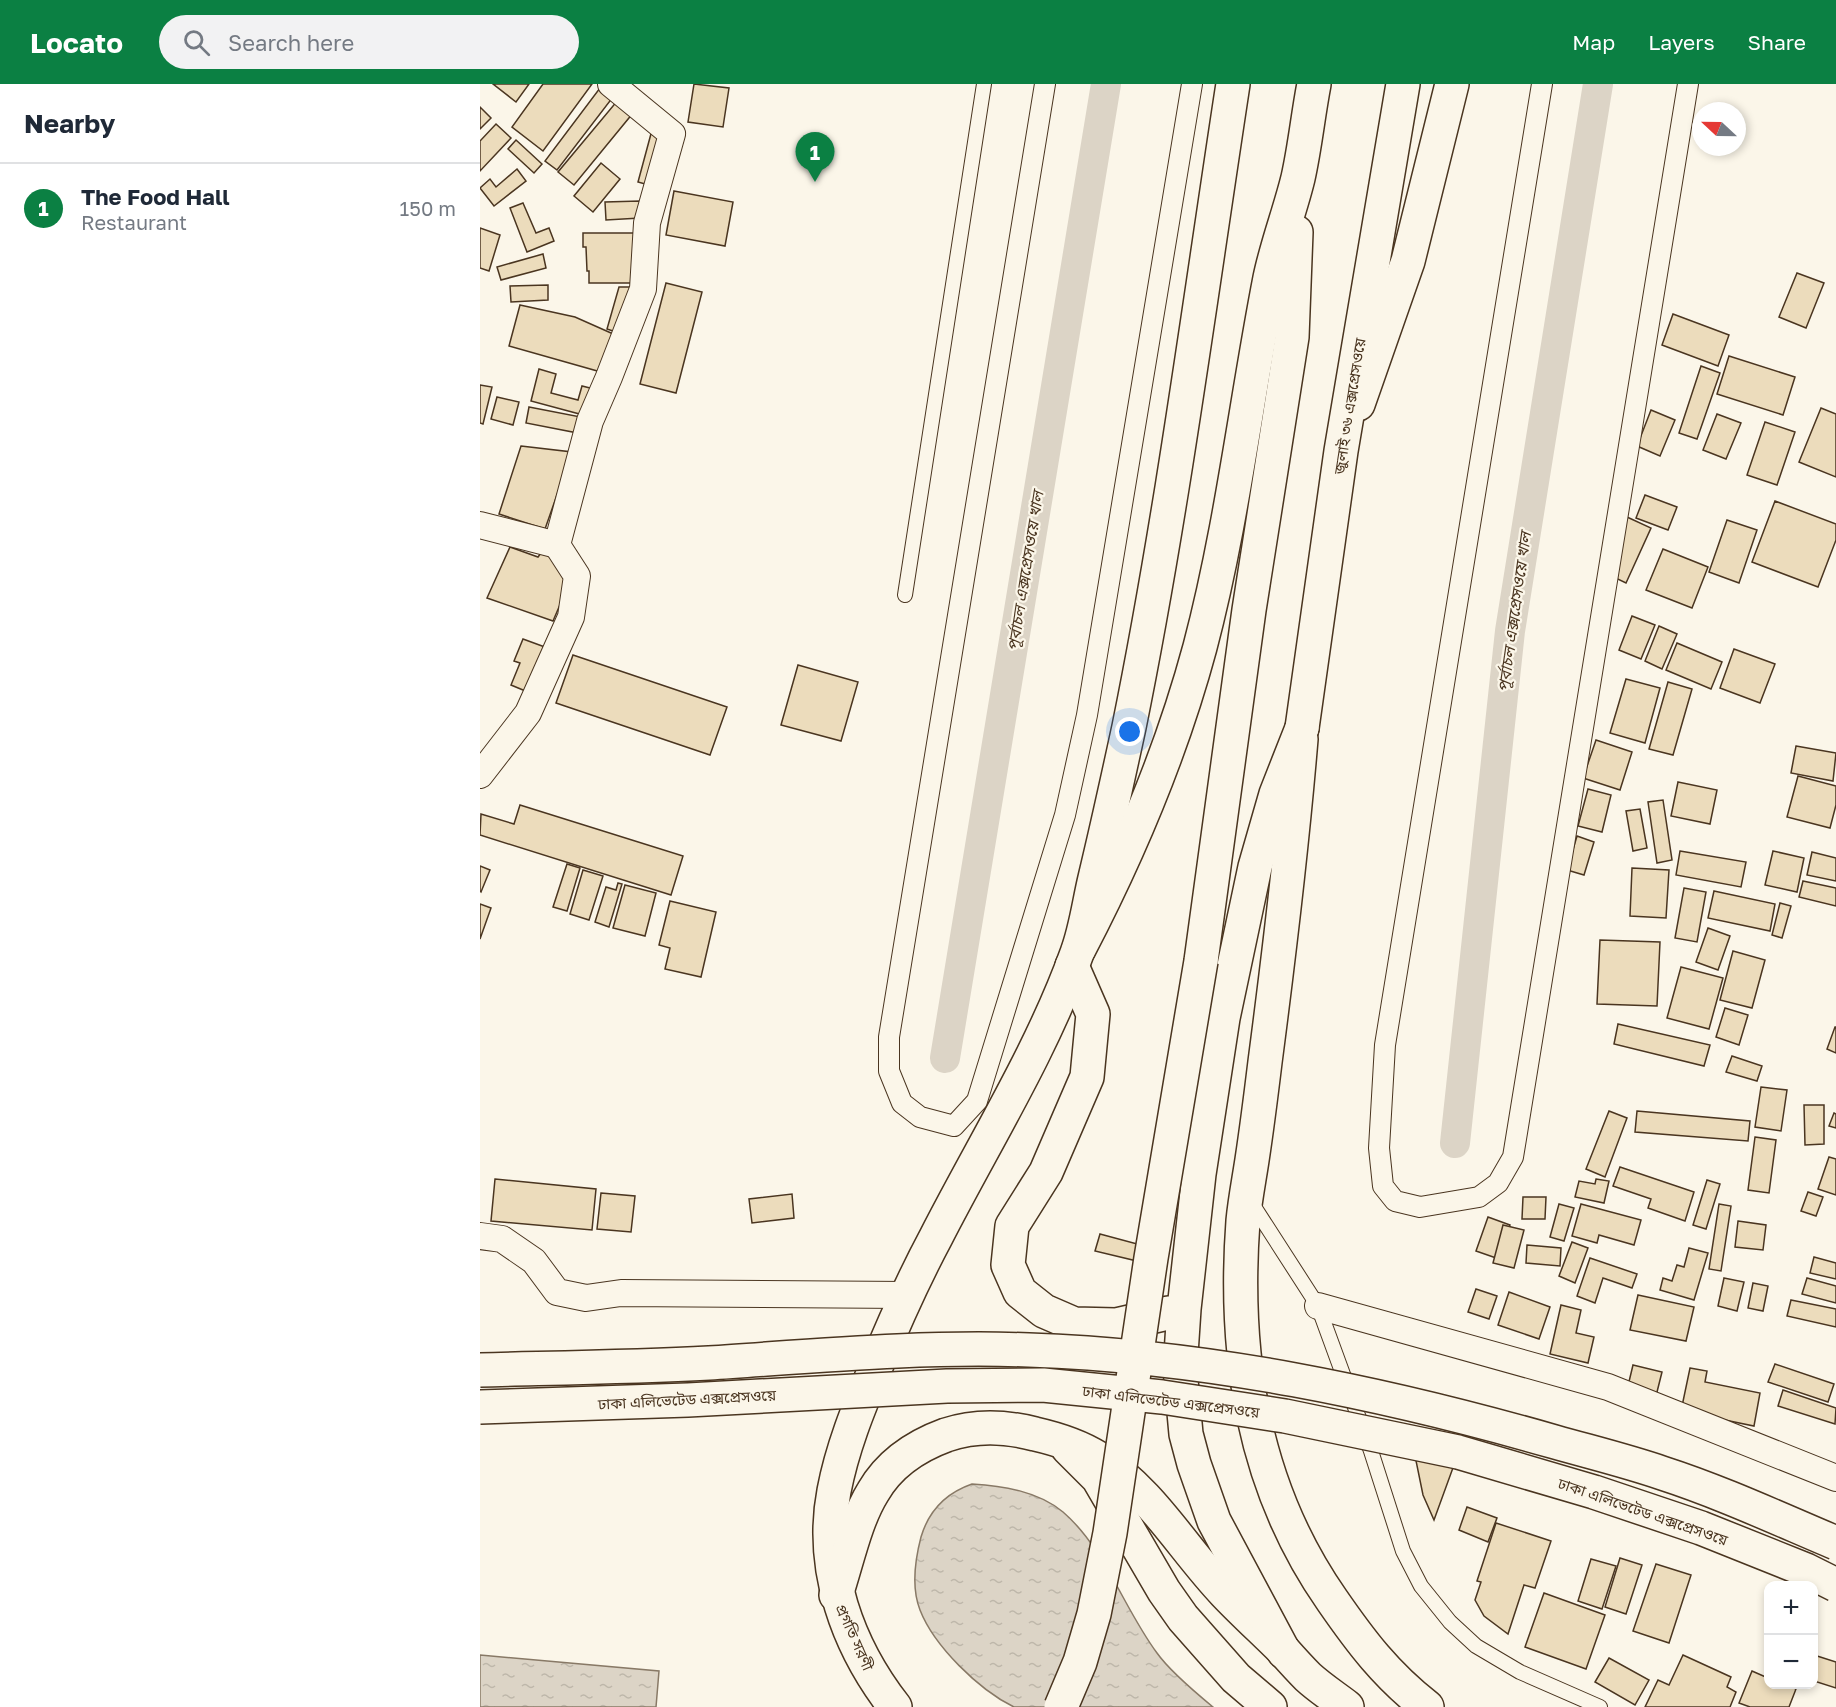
<!DOCTYPE html>
<meta charset="utf-8">
<style>
:root{--surface:#fff;--page:#f2f2f3;--text:#1f2937;--muted:#747a83;--line:#e0e1e3;--accent:#0b8043}
body{margin:0;font-family:"Golos Text","Noto Sans Bengali",sans-serif;background:var(--page);color:var(--text)}
.controls{position:absolute;right:18px;bottom:18px;display:grid;overflow:hidden;border-radius:12px;box-shadow:0 3px 9px #0003}
.controls button{width:54px;height:54px;display:grid;place-items:center;padding:0;border:0;border-bottom:2px solid var(--line);background:var(--surface);color:var(--text);font:30px sans-serif}
.compass{position:absolute;left:1212px;top:18px;width:54px;height:54px;border-radius:50%;background:var(--surface);box-shadow:0 3px 9px #0003;rotate:292deg}
.you{position:absolute;left:650px;top:648px;width:21px;height:21px;margin:-15px;border:4px solid #fff;border-radius:50%;background:#1a73e8;box-shadow:0 0 0 9px #1a73e833}
.badge{display:grid;place-items:center;width:39px;height:39px;border-radius:50%;background:var(--accent);color:#fff;font-size:20px;font-weight:700}
.pin{position:absolute;translate:-50% -50px;filter:drop-shadow(0 2px 3px #0008)}
.pin::after{content:'';position:absolute;top:32px;width:21px;height:18px;background:inherit;clip-path:polygon(0 0,100% 0,50% 100%)}
.list{margin:0;padding:0;list-style:none}
h2{display:flex;justify-content:space-between;align-items:center;height:78px;margin:0;padding:0 24px;font-size:26px}
h2 small{font-size:20px;font-weight:400;color:var(--muted)}
.list li{display:grid;grid-template-columns:39px 1fr auto;gap:18px;align-items:center;box-sizing:border-box;height:90px;padding:0 24px;border-top:2px solid var(--line)}
.list b{display:block;font-size:22px;white-space:nowrap}
.list p{margin:0;font-size:20px;white-space:nowrap;color:var(--muted)}
.list em{font-size:20px;font-style:normal;color:var(--muted)}
.icon{flex:none;width:33px;height:33px;fill:none;stroke:currentColor;stroke-width:2;stroke-linecap:round;stroke-linejoin:round}
.map{position:relative;flex:none;width:1356px;height:1623px;overflow:hidden}
header{display:flex;align-items:center;gap:36px;box-sizing:border-box;height:84px;padding:0 30px;background:var(--accent);color:#fff}
header strong{font-size:28px}
nav{display:flex;gap:33px;margin-inline-start:auto;font-size:21px}
.search{width:420px;height:54px;background:var(--page);display:flex;align-items:center;gap:15px;box-sizing:border-box;padding:0 21px;border-radius:33px;color:var(--muted);font-size:22px}
main{display:flex}
aside{flex:1;background:var(--surface)}
.map>svg:first-child{display:block}
.water{fill:url(#water-ripples);stroke:#887966;stroke-width:1.5}
.lines{fill:none;stroke-linecap:round;stroke-linejoin:round}
.canal{stroke:#dcd4c6;stroke-width:30}
.building{fill:#ecdcbc;stroke:#4a3520;stroke-width:1.5}
.service-casing{stroke:#4a3520;stroke-width:16}
.pedestrian-casing{stroke:#4a3520;stroke-width:22}
.minor-casing{stroke:#4a3520;stroke-width:28}
.primary-casing{stroke:#4a3520;stroke-width:36}
.trunk-casing{stroke:#4a3520;stroke-width:36}
.motorway-casing{stroke:#4a3520;stroke-width:36}
.service{stroke:#fbf6e9;stroke-width:14}
.pedestrian{stroke:#fbf6e9;stroke-width:20}
.minor{stroke:#fbf6e9;stroke-width:26}
.primary{stroke:#fbf6e9;stroke-width:33}
.trunk{stroke:#fbf6e9;stroke-width:33}
.motorway{stroke:#fbf6e9;stroke-width:33}
.motorway-bridge-casing{stroke:#4a3520;stroke-width:36;stroke-linecap:butt}
.motorway-bridge{stroke:#fbf6e9;stroke-width:33}
.labels{text-anchor:middle;dominant-baseline:central;stroke-width:4.5;stroke-linejoin:round;paint-order:stroke}
.street-label{font-size:15px;fill:#4a3520;stroke:#fbf6e9}
.water-label{font-size:16px;font-style:italic;fill:#4a3520;stroke:#fbf6e9}
</style>
<header>
<strong>Locato</strong>
<div class="search"><svg class="icon" aria-label="search" viewBox="0 0 24 24"><circle cx="10" cy="10" r="6"/><path d="M15 15l6 6"/></svg>Search here</div>
<nav><a>Map</a><a>Layers</a><a>Share</a></nav>
</header>
<main>
<aside>
<h2>Nearby<small></small></h2>
<ul class="list">
<li><span class="badge">1</span><div><b>The Food Hall</b><p>Restaurant</p></div><em>150 m</em></li>
</ul>
</aside>
<div class="map">
<svg width="1356" height="1623" viewBox="0 0 1356 1623">
<defs>
<pattern id="water-ripples" width="26" height="14" patternUnits="userSpaceOnUse" patternTransform="scale(1.5)"><rect width="26" height="14" fill="#dcd4c6"/><path d="M2 4q2-2 4 0t4 0M15 11q2-2 4 0t4 0" fill="none" stroke="#beb7aa"/></pattern>
</defs>
<rect width="100%" height="100%" fill="#fbf6e9"/>
<g class="water">
<path d="M492 1400C523 1402 558 1407 583 1428 625 1464 644 1525 677 1569 689 1586 716 1609 733 1623H534C499 1606 454 1562 440 1526 431 1503 435 1476 441 1453 449 1426 466 1409 492 1400Z"/>
<path d="M0 1571 179 1587 176 1623H0Z"/>
</g>
<g class="lines">
<g class="canal">
<path d="M465 974 626 0"/>
<path d="M975 1059 1030 547 1118 0"/>
</g>
</g>
<g class="building">
<path d="M13 0H49L36 18Z"/>
<path d="M63 0H112L63 67 32 43Z"/>
<path d="M214 0 249 4 243 43 208 38Z"/>
<path d="M120 4 133 13 77 86 65 77Z"/>
<path d="M138 16 153 29 94 101 78 88Z"/>
<path d="M0 23 11 34 0 45Z"/>
<path d="M16 40 31 54 0 87V57Z"/>
<path d="M172 46 190 51 176 103 158 98Z"/>
<path d="M36 56 62 80 54 89 28 65Z"/>
<path d="M121 79 140 95 113 128 94 112Z"/>
<path d="M37 85 46 97 14 122 0 104 10 95 16 103Z"/>
<path d="M194 107 253 118 245 162 186 151Z"/>
<path d="M160 117V134L126 136 125 118Z"/>
<path d="M43 119 56 149 69 144 74 157 47 168 30 124Z"/>
<path d="M0 144 20 151 9 187 0 184Z"/>
<path d="M103 149H163V199H109V187H107L106 163H103Z"/>
<path d="M63 170 66 184 21 196 17 183Z"/>
<path d="M1317 189 1344 199 1326 244 1299 233Z"/>
<path d="M186 199 222 208 196 309 160 300Z"/>
<path d="M68 201V216L31 218 30 202Z"/>
<path d="M139 203H166L148 252 127 245Z"/>
<path d="M40 221 95 233 140 253 128 290 29 262Z"/>
<path d="M1193 230 1249 251 1238 282 1182 261Z"/>
<path d="M1249 272 1315 293 1303 331 1237 310Z"/>
<path d="M1221 282 1240 289 1217 355 1199 349Z"/>
<path d="M59 285 76 290 71 309 98 316 102 302 114 305 107 332 51 317Z"/>
<path d="M0 301 12 303 3 340 0 339Z"/>
<path d="M17 313 39 318 33 341 11 335Z"/>
<path d="M49 323 106 334 103 350 46 339Z"/>
<path d="M1341 324 1356 330V393L1319 378Z"/>
<path d="M1171 326 1195 336 1180 372 1157 362Z"/>
<path d="M1237 330 1261 339 1246 375 1223 366Z"/>
<path d="M1285 338 1315 348 1297 401 1267 391Z"/>
<path d="M41 362 92 368 65 445 19 430Z"/>
<path d="M1165 411 1197 423 1188 446 1156 434Z"/>
<path d="M1295 417 1356 440V456L1338 503 1272 478Z"/>
<path d="M1147 433 1171 444 1146 499 1123 488Z"/>
<path d="M1247 436 1277 446 1259 499 1229 488Z"/>
<path d="M30 463 58 473 64 465 82 477 85 509 73 537 7 514Z"/>
<path d="M1183 465 1228 483 1212 524 1166 506Z"/>
<path d="M1152 532 1175 541 1161 575 1139 566Z"/>
<path d="M1179 542 1197 550 1182 585 1165 577Z"/>
<path d="M43 555 73 566 55 611 31 601 40 579 34 577Z"/>
<path d="M1197 559 1242 578 1231 605 1186 586Z"/>
<path d="M1254 565 1295 580 1280 619 1240 604Z"/>
<path d="M93 571 247 623 230 671 76 619Z"/>
<path d="M318 581 378 598 361 657 301 641Z"/>
<path d="M1146 595 1180 604 1165 659 1130 649Z"/>
<path d="M1188 598 1212 605 1193 671 1169 665Z"/>
<path d="M1116 656 1152 668 1140 706 1103 694Z"/>
<path d="M1316 662 1356 669 1353 697 1311 689Z"/>
<path d="M1318 692 1356 702V721L1350 744 1307 733Z"/>
<path d="M1198 698 1237 706 1230 740 1191 732Z"/>
<path d="M1108 705 1131 711 1122 748 1098 742Z"/>
<path d="M1183 716 1192 776 1177 779 1168 718Z"/>
<path d="M40 721 203 772 191 811 0 751 1 730 34 740Z"/>
<path d="M1160 725 1167 764 1153 767 1146 727Z"/>
<path d="M1097 752 1114 758 1104 791 1087 786Z"/>
<path d="M1200 767 1266 778 1261 803 1196 791Z"/>
<path d="M1293 767 1324 774 1317 808 1285 801Z"/>
<path d="M1332 768 1356 774V797L1327 791Z"/>
<path d="M87 780 100 784 87 827 73 823Z"/>
<path d="M0 782 10 786 1 808 0 807Z"/>
<path d="M1152 784 1189 786 1186 834 1150 832Z"/>
<path d="M103 786 123 792 109 836 90 830Z"/>
<path d="M1323 797 1356 804V822L1319 813Z"/>
<path d="M138 799 142 800 129 843 115 838 126 803 136 806Z"/>
<path d="M145 801 176 809 165 852 133 844Z"/>
<path d="M1204 804 1226 808 1217 858 1195 854Z"/>
<path d="M1234 807 1295 820 1290 847 1228 834Z"/>
<path d="M190 817 236 828 221 893 185 885 190 864 179 861Z"/>
<path d="M1300 819 1311 822 1302 854 1292 851Z"/>
<path d="M0 820 11 824 0 855Z"/>
<path d="M1228 844 1250 852 1238 886 1216 878Z"/>
<path d="M1120 856 1180 858 1177 922 1117 920Z"/>
<path d="M1253 867 1285 876 1272 924 1240 916Z"/>
<path d="M1201 883 1243 894 1229 945 1187 934Z"/>
<path d="M1245 924 1268 931 1259 961 1236 953Z"/>
<path d="M1138 940 1230 961 1224 982 1134 960Z"/>
<path d="M1355 943H1356V969L1347 965Z"/>
<path d="M1252 972 1282 982 1277 997 1246 988Z"/>
<path d="M1281 1003 1307 1006 1301 1047 1275 1043Z"/>
<path d="M1324 1021H1344V1060L1325 1061Z"/>
<path d="M1129 1027 1147 1034 1125 1093 1106 1085Z"/>
<path d="M1157 1027 1270 1037 1268 1057 1155 1048Z"/>
<path d="M1354 1029 1356 1030V1044L1349 1042Z"/>
<path d="M1275 1053 1296 1056 1289 1109 1268 1106Z"/>
<path d="M1349 1073 1356 1075V1111L1338 1105Z"/>
<path d="M1140 1083 1214 1108 1205 1137 1168 1124 1171 1115 1133 1102Z"/>
<path d="M15 1095 116 1105 112 1146 11 1137Z"/>
<path d="M1116 1095 1129 1097 1124 1119 1095 1113 1099 1097 1115 1100Z"/>
<path d="M1227 1096 1240 1100 1226 1145 1213 1141Z"/>
<path d="M1328 1108 1343 1113 1336 1132 1321 1127Z"/>
<path d="M121 1109 155 1112 151 1148 117 1145Z"/>
<path d="M312 1110 314 1134 272 1139 269 1115Z"/>
<path d="M1043 1113H1066L1065 1135H1042Z"/>
<path d="M1079 1120 1094 1124 1084 1157 1070 1153Z"/>
<path d="M1101 1120 1161 1136 1154 1161 1119 1151 1117 1159 1092 1152Z"/>
<path d="M1239 1120 1251 1122 1241 1187 1229 1185Z"/>
<path d="M1008 1133 1030 1141 1019 1175 996 1167Z"/>
<path d="M1258 1137 1286 1141 1283 1166 1255 1163Z"/>
<path d="M1023 1141 1044 1146 1034 1184 1013 1179Z"/>
<path d="M620 1150 661 1161 657 1177 615 1167Z"/>
<path d="M1092 1158 1108 1164 1095 1199 1079 1192Z"/>
<path d="M1047 1161 1081 1164 1080 1182 1046 1179Z"/>
<path d="M1209 1164 1228 1169 1214 1216 1180 1206 1183 1194 1192 1197 1197 1181 1204 1183Z"/>
<path d="M1334 1173 1356 1179V1195L1330 1189Z"/>
<path d="M1110 1174 1157 1190 1152 1204 1123 1194 1115 1219 1097 1212Z"/>
<path d="M1244 1194 1264 1198 1257 1227 1238 1222Z"/>
<path d="M1327 1194 1356 1202V1219L1322 1210Z"/>
<path d="M1273 1199 1288 1202 1283 1227 1268 1224Z"/>
<path d="M996 1205 1017 1212 1009 1235 988 1228Z"/>
<path d="M1029 1208 1070 1223 1059 1255 1018 1241Z"/>
<path d="M1158 1211 1214 1223 1206 1257 1150 1246Z"/>
<path d="M1311 1216 1356 1225V1243L1307 1232Z"/>
<path d="M1081 1221 1101 1226 1096 1249 1114 1253 1108 1279 1070 1270Z"/>
<path d="M1295 1280 1354 1300 1348 1318 1288 1298Z"/>
<path d="M1153 1281 1182 1288 1176 1312 1147 1306Z"/>
<path d="M1210 1284 1227 1287 1225 1298 1280 1309 1274 1342 1201 1327Z"/>
<path d="M1303 1306 1356 1324 1355 1340 1298 1322Z"/>
<path d="M934 1367 974 1381 954 1436 943 1411Z"/>
<path d="M987 1423 1017 1434 1008 1458 979 1446Z"/>
<path d="M1016 1439 1071 1457 1055 1504 1044 1501 1028 1550 1004 1532 995 1516 1001 1498 997 1497Z"/>
<path d="M1140 1474 1162 1481 1146 1530 1125 1523Z"/>
<path d="M1111 1475 1136 1482 1122 1525 1098 1517Z"/>
<path d="M1176 1480 1211 1491 1189 1559 1153 1547Z"/>
<path d="M1064 1509 1125 1531 1106 1585 1045 1563Z"/>
<path d="M1203 1571 1251 1593 1247 1603 1256 1608 1250 1623H1165L1178 1596 1189 1601Z"/>
<path d="M1334 1571 1356 1578V1604L1334 1597 1336 1585 1334 1584Z"/>
<path d="M1129 1574 1169 1596 1155 1621 1115 1598Z"/>
<path d="M1272 1587 1288 1594V1600H1305L1316 1605 1309 1623H1270L1259 1619Z"/>
</g>
<g class="lines">
<g class="service-casing">
<g id="service">
<path d="M425 511 504 0"/>
<path d="M771 1118 838 1222 891 1367 923 1467 941 1502 970 1538 996 1562 1040 1588 1120 1623"/>
</g>
</g>
<g class="pedestrian-casing">
<g id="pedestrian">
<path d="M565 0 409 953V987L422 1019 440 1033 474 1042 497 1017 585 731 607 631 712 0"/>
<path d="M1062 0 905 961 899 1064 903 1102 915 1117 940 1123 999 1113 1018 1099 1033 1073 1208 0"/>
</g>
</g>
<g class="minor-casing">
<g id="minor">
<path d="M0 441 77 461"/>
<path d="M0 691 48 629 91 533 97 492 77 461 110 337 129 293 163 205 167 139 192 50 131 0"/>
<path d="M0 1152 22 1155 54 1177 77 1208 106 1214 141 1209 428 1211"/>
<path d="M838 1222 1128 1303 1356 1394"/>
</g>
</g>
<g class="primary-casing">
<g id="primary">
<path d="M878 320 928 177 972 0"/>
<path d="M821 655C812 763 799 871 785 978 781 1011 777 1043 772 1076 769 1096 765 1116 763 1137 753 1272 773 1403 852 1516 881 1558 906 1591 947 1623"/>
<path d="M588 1364 618 1394 684 1507 703 1534 756 1594 790 1623"/>
<path d="M415 1623C368 1563 339 1485 354 1407 362 1365 378 1325 395 1285 413 1241 433 1196 456 1153 504 1059 561 969 597 869 606 845 609 819 615 794 627 744 638 694 649 643 692 431 720 215 753 0"/>
</g>
</g>
<g class="trunk-casing">
<g id="trunk">
<path d="M592 882 613 930 607 993 566 1088 532 1142 528 1181 540 1208 564 1227 594 1240 636 1241 688 1229"/>
<path d="M356 1511C367 1478 375 1437 393 1408 409 1380 436 1362 466 1351 496 1341 524 1342 555 1350 577 1355 599 1362 618 1374 671 1407 703 1465 745 1509 764 1529 784 1547 803 1566 811 1575 819 1584 828 1593 840 1604 854 1613 867 1623"/>
<path d="M804 1568 734 1437 714 1380 706 1350 700 1285 704 1225 719 1090 743 934 775 783 796 710 822 644"/>
</g>
</g>
<g class="motorway-casing">
<g id="motorway">
<path d="M822 644 861 367 923 0"/>
<path d="M599 865C649 769 692 667 720 563 752 442 766 317 790 194 797 160 810 127 818 94 825 63 828 31 834 0"/>
<path d="M721 877 769 526 812 253 816 148"/>
</g>
</g>
<use href="#service" class="service"/>
<use href="#pedestrian" class="pedestrian"/>
<use href="#minor" class="minor"/>
<use href="#primary" class="primary"/>
<use href="#trunk" class="trunk"/>
<use href="#motorway" class="motorway"/>
<g class="motorway-bridge-casing">
<g id="motorway-bridge">
<path d="M0 1286C76 1284 153 1283 229 1279 336 1272 442 1262 549 1266 727 1272 904 1309 1075 1358 1110 1368 1147 1377 1182 1389 1241 1408 1299 1435 1356 1459"/>
<path d="M0 1323 208 1316 467 1302 563 1301 682 1313 805 1332 978 1368 1114 1408 1221 1444 1326 1486 1356 1501"/>
<path d="M581 1623 600 1578 614 1530 630 1449 671 1174 721 877"/>
</g>
</g>
<use href="#motorway-bridge" class="motorway-bridge"/>
</g>
<g class="labels">
<g class="street-label">
<text transform="translate(869 322) rotate(-81)">জুলাই ৩৬ এক্সপ্রেসওয়ে</text>
<text transform="translate(207 1315) rotate(-3)">ঢাকা এলিভেটেড এক্সপ্রেসওয়ে</text>
<text transform="translate(691 1317) rotate(7)">ঢাকা এলিভেটেড এক্সপ্রেসওয়ে</text>
<text transform="translate(1163 1427) rotate(19)">ঢাকা এলিভেটেড এক্সপ্রেসওয়ে</text>
<text transform="translate(375 1553) rotate(66)">প্রগতি সরণী</text>
</g>
<g class="water-label">
<text transform="translate(545 487) rotate(-81)">পূর্বাচল এক্সপ্রেসওয়ে খাল</text>
<text transform="translate(1034 528) rotate(-82)">পূর্বাচল এক্সপ্রেসওয়ে খাল</text>
</g>
</g>
</svg>
<div class="controls">
<button>+</button>
<button>−</button>
</div>
<svg class="compass" viewBox="-18 -18 36 36"><path d="M0-13l5 13h-10z" fill="#e53935"/><path d="M0 13l5-13h-10z" fill="#747a83"/></svg>
<div class="you"></div>
<div class="pin badge" style="left:335px;top:98px">1</div>
</div>
</main>
